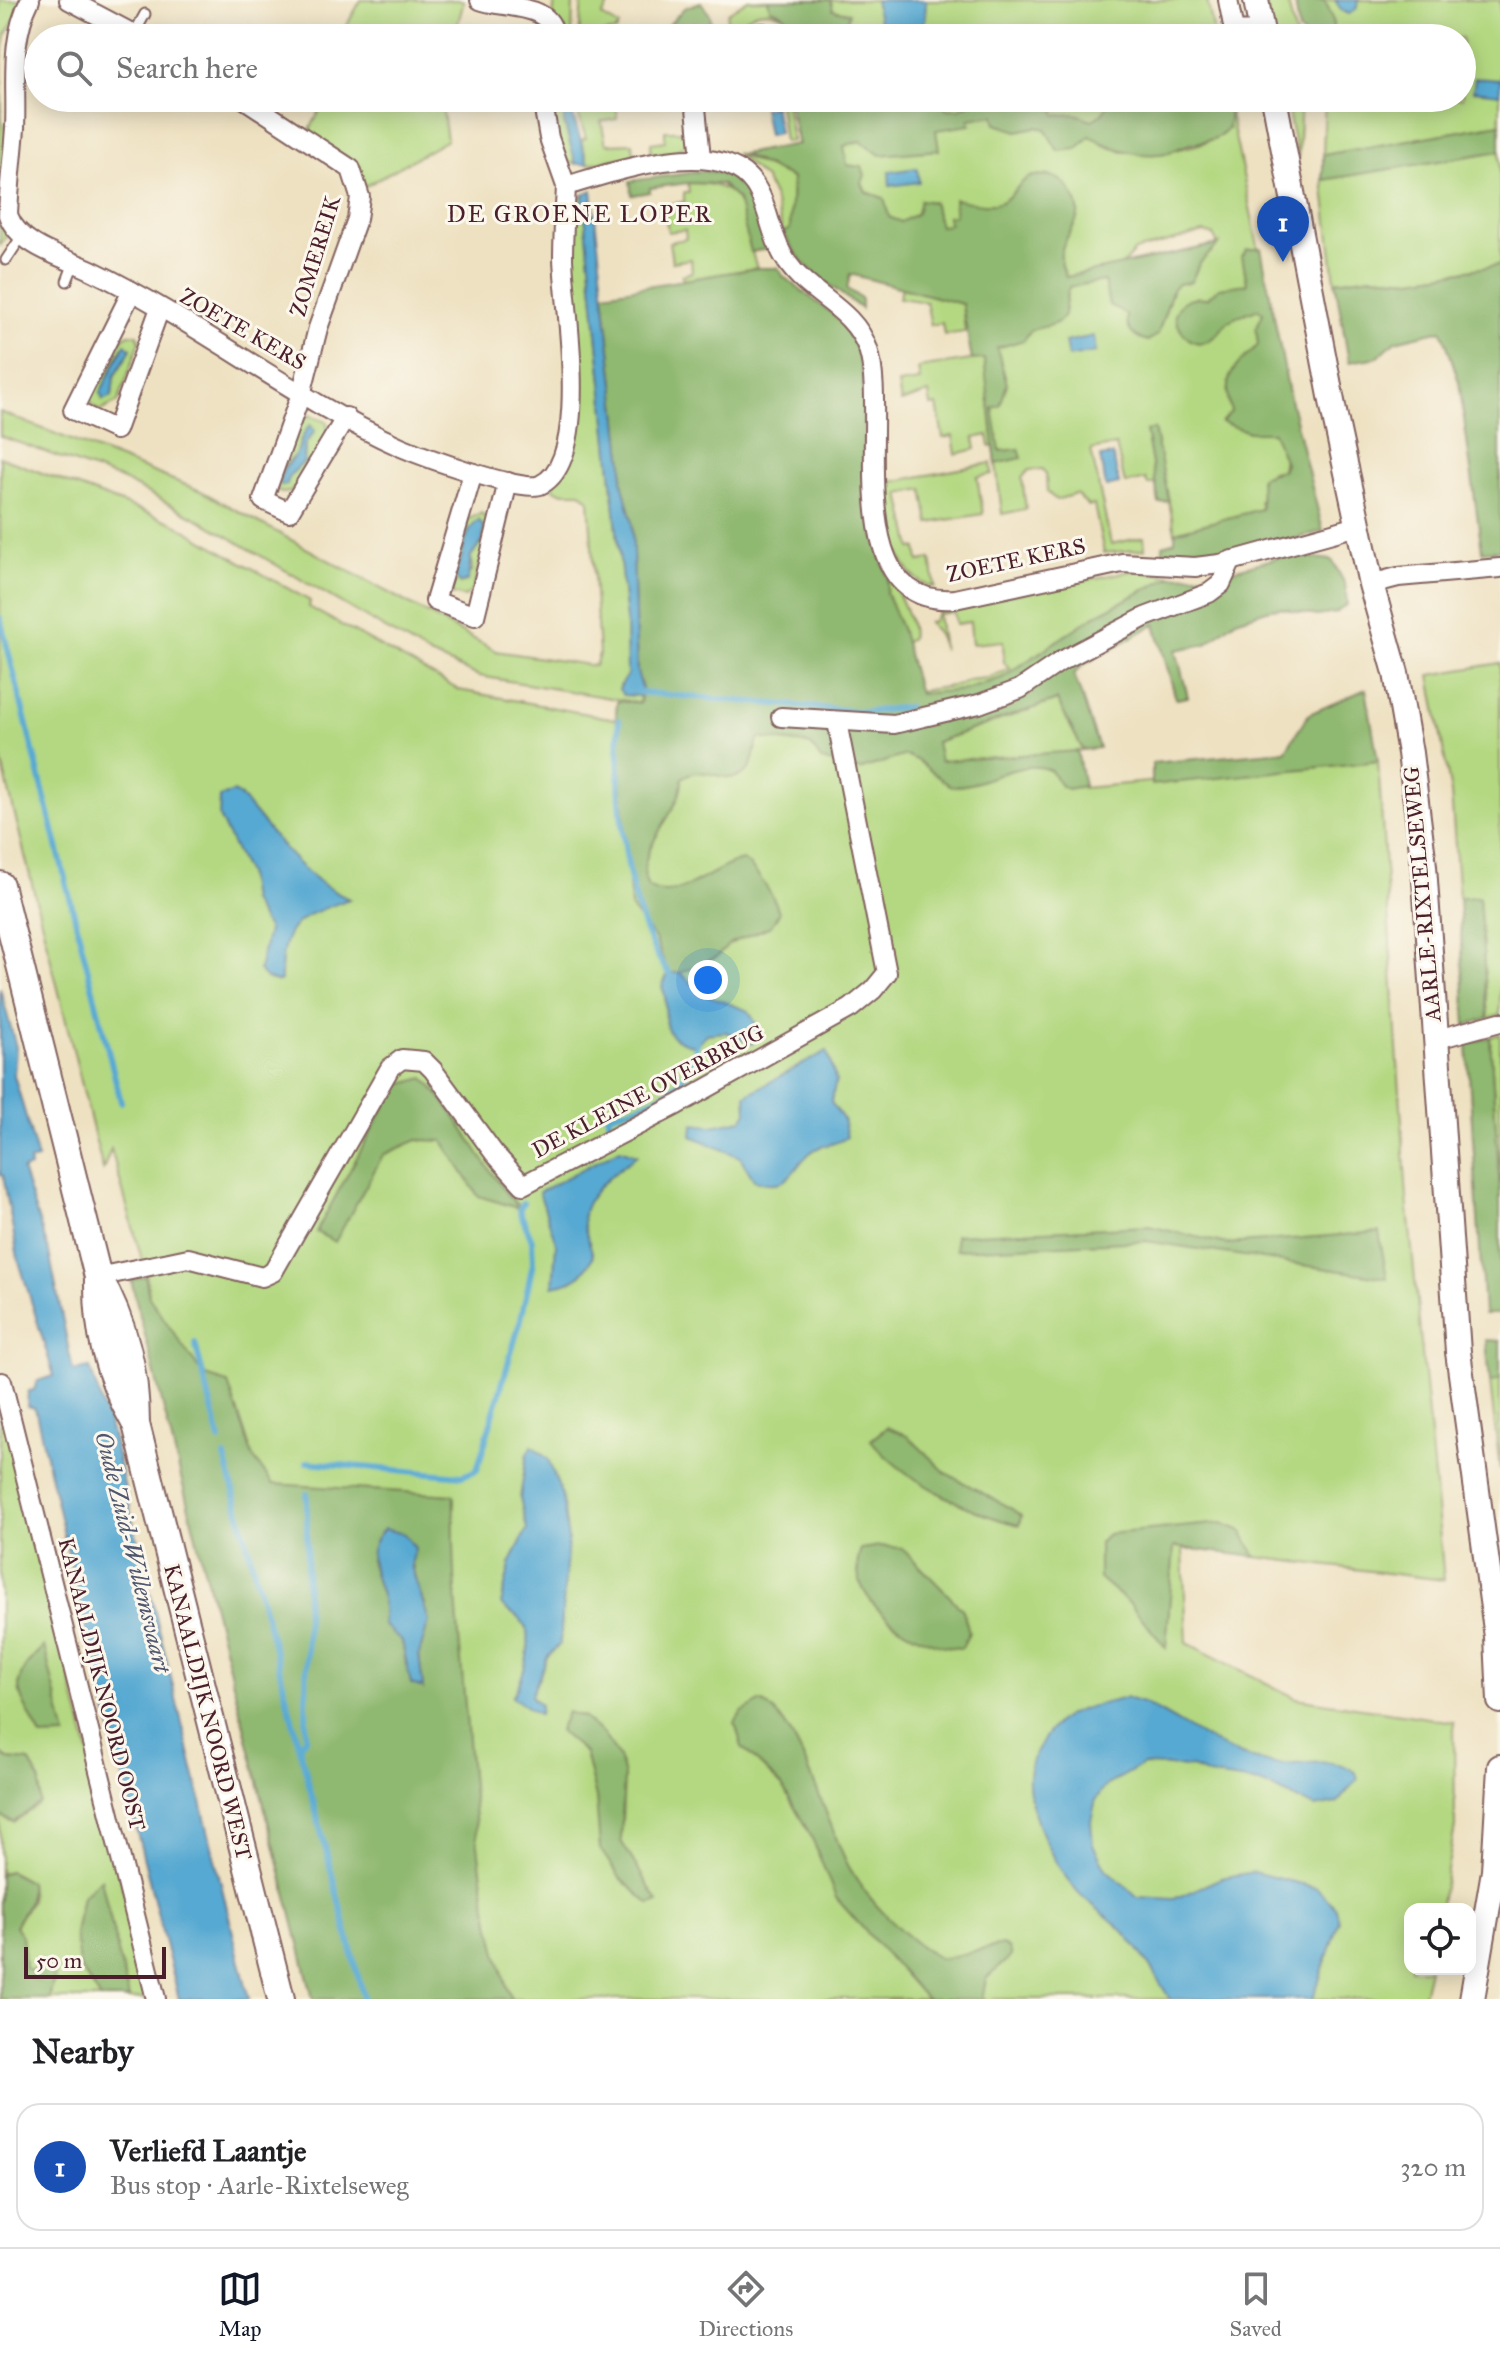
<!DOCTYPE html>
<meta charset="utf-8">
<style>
:root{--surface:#fff;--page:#f6f6f6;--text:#202124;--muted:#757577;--line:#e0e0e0;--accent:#111827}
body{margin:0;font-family:"IM FELL Great Primer",serif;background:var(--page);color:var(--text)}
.controls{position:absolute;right:24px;bottom:24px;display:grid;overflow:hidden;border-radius:16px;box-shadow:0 4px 20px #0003}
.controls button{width:72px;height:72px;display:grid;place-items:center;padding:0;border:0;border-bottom:2px solid var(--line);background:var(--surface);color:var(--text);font:40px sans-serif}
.scale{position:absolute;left:24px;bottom:20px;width:142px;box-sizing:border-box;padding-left:8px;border:4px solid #4a1f2b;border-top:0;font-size:22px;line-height:28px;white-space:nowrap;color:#4a1f2b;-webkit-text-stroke:6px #fbf7ec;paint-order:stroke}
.you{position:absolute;left:708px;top:980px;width:28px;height:28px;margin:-20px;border:6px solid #fff;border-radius:50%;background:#1a73e8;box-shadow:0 0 0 12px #1a73e833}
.badge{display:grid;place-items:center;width:52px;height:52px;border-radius:50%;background:var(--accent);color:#fff;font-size:26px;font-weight:700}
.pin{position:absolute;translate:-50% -66px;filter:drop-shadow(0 2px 4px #0008)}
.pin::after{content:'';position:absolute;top:42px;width:28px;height:24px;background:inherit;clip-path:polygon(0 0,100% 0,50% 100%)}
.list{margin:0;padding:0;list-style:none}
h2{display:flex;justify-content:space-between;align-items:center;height:104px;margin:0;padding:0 32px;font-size:34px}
h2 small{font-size:26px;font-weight:400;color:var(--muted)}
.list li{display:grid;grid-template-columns:52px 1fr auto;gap:24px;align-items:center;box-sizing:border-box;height:128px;margin:0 16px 16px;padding:0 16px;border:2px solid var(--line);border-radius:24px}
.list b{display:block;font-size:30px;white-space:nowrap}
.list p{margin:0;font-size:26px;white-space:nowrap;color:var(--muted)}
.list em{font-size:26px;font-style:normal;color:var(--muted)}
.icon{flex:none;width:44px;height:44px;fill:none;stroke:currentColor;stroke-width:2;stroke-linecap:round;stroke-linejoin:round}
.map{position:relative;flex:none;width:1500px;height:1999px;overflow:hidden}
.search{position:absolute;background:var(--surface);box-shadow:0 4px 20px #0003;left:24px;right:24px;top:24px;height:88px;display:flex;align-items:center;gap:20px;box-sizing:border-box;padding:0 28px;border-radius:44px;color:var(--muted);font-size:30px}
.sheet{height:248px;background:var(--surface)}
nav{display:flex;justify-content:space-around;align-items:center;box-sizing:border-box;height:112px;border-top:2px solid var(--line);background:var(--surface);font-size:22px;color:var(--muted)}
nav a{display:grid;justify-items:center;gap:4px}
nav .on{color:var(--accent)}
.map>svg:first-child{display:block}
.green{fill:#b4d881;stroke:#7f7c56;stroke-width:2;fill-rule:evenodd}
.forest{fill:#8fb86f;stroke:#6c6c4d;stroke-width:2;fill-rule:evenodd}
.water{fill:#57a9d2;stroke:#50647e;stroke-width:2}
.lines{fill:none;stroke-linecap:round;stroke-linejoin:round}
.stream{stroke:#57a9d2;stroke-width:6}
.service-casing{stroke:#836360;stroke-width:13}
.minor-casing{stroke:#836360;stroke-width:22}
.tertiary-casing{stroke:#836360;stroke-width:28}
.secondary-casing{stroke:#836360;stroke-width:30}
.service{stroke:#fff;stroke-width:9}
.minor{stroke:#fff;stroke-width:18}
.tertiary{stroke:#fff;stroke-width:24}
.secondary{stroke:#fff;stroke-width:26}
.labels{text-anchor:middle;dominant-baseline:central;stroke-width:6;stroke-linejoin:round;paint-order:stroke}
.street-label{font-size:22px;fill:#4a1f2b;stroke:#fbf7ec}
.neighbourhood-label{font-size:24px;letter-spacing:2px;fill:#4a1f2b;stroke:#fbf7ec}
.water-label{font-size:24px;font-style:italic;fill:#4f566e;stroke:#fbf7ec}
</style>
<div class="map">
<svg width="1500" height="1999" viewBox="0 0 1500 1999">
<rect width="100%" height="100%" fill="#fbf7ec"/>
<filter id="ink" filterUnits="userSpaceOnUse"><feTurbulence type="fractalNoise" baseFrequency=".0125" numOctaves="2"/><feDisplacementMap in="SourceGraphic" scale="16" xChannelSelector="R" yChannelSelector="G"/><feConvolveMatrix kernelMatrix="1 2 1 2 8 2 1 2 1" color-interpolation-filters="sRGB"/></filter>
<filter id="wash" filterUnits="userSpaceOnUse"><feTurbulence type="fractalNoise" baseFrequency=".006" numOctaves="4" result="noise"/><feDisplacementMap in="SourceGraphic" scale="32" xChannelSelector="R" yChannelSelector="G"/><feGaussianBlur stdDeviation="1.8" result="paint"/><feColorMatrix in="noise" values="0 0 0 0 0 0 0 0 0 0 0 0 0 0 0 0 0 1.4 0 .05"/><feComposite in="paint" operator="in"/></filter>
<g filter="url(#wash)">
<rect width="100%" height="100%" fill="#eee1c1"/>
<g class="green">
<path d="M0 0H25L6 35 2 60V120L8 139 1 211 6 237 0 245Z"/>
<path d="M361 0H460L464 1 454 38H341L336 35 344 30Z"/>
<path d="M555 0H573L572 38H560L553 17Z"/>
<path d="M582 0H612L602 16 619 26 616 31 599 34V38H579Z"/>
<path d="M748 0H1207L1215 38H790L786 17C751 0 746 25 725 30L728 13Z"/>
<path d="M1265 0H1287L1296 38H1273Z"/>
<path d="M1306 0H1500V124L1323 155 1325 98H1462V38H1316Z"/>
<path d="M326 98H441L447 140 364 187 352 161 308 134Z"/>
<path d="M551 98H564V122L576 164 566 162 556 131Z"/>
<path d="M578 98H629V102L617 104V119L601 121 606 144 633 143 634 156 588 164 581 140 586 138 579 116Z"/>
<path d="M788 98H1227L1290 399 1249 432H1273L1284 455 1282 470 1270 472 1259 501 1261 509 1175 532 1154 429 1146 431 1156 483 1148 485 1146 479 1125 484 1116 445 1091 450 1111 544 1144 537 1145 549 1104 553 1094 505 1088 506 1076 494 1056 500 1047 492 1046 474 1042 469 1029 470 1022 478 1026 509 1002 514 994 447 990 446 988 435 974 438 976 449 956 454 953 436 943 438 937 405 931 406 929 393 901 402 898 384 920 381 918 368 984 358 977 295 799 150ZM1229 128C1210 150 1126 162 1101 143ZM1204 232 1213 235 1218 244 1121 266 1135 251Z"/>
<path d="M1285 98H1301L1298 160Z"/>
<path d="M786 102 792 141 784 142 779 103Z"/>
<path d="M665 131H691L685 146 673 152 651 154V143L665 141Z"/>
<path d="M1500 151V265L1413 279 1372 276 1335 281 1323 180Z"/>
<path d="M735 153 792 178 790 229 783 233 774 198 765 179Z"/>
<path d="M688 183C754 182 738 218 757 268L683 280 682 275 692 272 691 259 672 262 669 242 686 239 685 230 668 232 664 205 684 202V193H689Z"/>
<path d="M583 195 626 620 627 675 620 686 623 695 639 696 640 703 479 676 430 655 198 519 123 480 0 436V412L201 491 496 651 595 666 599 654 589 500 580 492H560L553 488 577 416 581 382 571 286 574 202Z"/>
<path d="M902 288 962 304 965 332 944 335 942 323 931 325 926 302 899 298Z"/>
<path d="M128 334H137L140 341 118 402 100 411 91 405 90 398 118 342ZM122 347 131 349 114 377 112 396 100 393Z"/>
<path d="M309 415 327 422 328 434 291 492 281 493 274 487 296 427ZM315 431 305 444 304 462 289 476 283 467 298 452 300 440Z"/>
<path d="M0 457 171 522 310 601 309 607 459 690 625 721 936 742 1057 700 1083 750 1077 751 1083 788 1378 761 1407 1198 1444 1580 1256 1557 1226 1550H1183L1187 1643 1296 1698 1454 1722 1455 1827 1440 1909H1410V1969H1429L1422 1999H511L496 1956 488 1913 258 1486 149 1297 146 1274 111 1149 103 1170 0 755Z"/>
<path d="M991 463 992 474 977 477 983 514 929 523 923 489 900 494 912 548H917L919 561 931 559 935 587C893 581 890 517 885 483Z"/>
<path d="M481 513 490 522 473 589 465 597 451 594 446 586 468 519ZM468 532 483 541 471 556 472 572 454 575C460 567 467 541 468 532Z"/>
<path d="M1136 570 1172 576 1094 616 1002 678 965 690 919 694 918 691 959 685 968 680 988 678 1010 669 1004 663 1003 641 972 644 970 622 956 624 954 612 938 614 943 650 937 632 928 623 933 621 941 608Z"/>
<path d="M888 578C897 588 915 625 911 638L904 644 886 593Z"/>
<path d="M1500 663V1015L1488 1018 1479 898H1459L1451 793 1430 675Z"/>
<path d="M1500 1034V1191L1490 1037Z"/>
<path d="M1500 1379V1471L1490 1382Z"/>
<path d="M0 1400 151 1999H129L101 1880 82 1896 75 1934 80 1968 101 1999H49L51 1995 39 1968 28 1971 25 1967 22 1936 15 1926 31 1900 29 1882 9 1871 0 1874V1816L14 1822 40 1803V1780L29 1761 8 1759 0 1753Z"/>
</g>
<g class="forest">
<path d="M768 0H831L833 10 849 13 845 28 848 38H790C791 22 786 12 770 9Z"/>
<path d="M1295 0H1324C1332 14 1339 26 1326 38H1307L1299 31Z"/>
<path d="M701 2 710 15 712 33 698 38H657L684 8Z"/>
<path d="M788 98H936L947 109H959L981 98H1052L1056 115 1076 114 1092 120 1102 114 1112 98H1227C1235 137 1222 138 1190 144 1182 146 1175 151 1167 153 1140 158 1112 149 1090 136L1076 149 1058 151 1045 129 1036 127 1017 131 996 124 994 115 969 119 970 125 936 130 939 150 880 155 861 141 844 146 847 165 862 167 865 175 862 183 866 192 884 198 889 217 901 222 917 213 920 200 933 202 940 226 949 224 948 216 955 215 954 199C967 201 991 208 1003 201 1021 190 1019 171 1050 176 1058 177 1065 183 1070 190 1091 221 1066 227 1061 253 1060 262 1063 269 1066 277L1219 244 1199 264 1191 282 1178 284 1173 288 1158 334 1148 341C1133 337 1126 331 1127 315L1109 305 1104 281 1069 287C1059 321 1075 320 1031 330L1024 340 997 348 1007 384 1000 406 993 408 1000 451 1019 449 1022 458 996 464 984 359 972 360 962 304 850 274 847 289 861 298V309C827 281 805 274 783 233L790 229 792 178 742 154 798 144Z"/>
<path d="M1500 124V151L1323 180V155Z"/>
<path d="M705 171C754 173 753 214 768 249L751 252 738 200 721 184 688 183 650 188V192L632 195 630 181Z"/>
<path d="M1261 248 1290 399 1323 531C1272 544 1215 569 1163 551V545L1175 541V532L1261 509 1260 477 1282 470 1285 463 1273 432H1249L1221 422 1231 412C1220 374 1236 367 1258 345L1256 329 1263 313 1258 309C1248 312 1236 316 1228 322 1223 326 1220 333 1215 336 1195 353 1179 334 1175 315 1181 298 1191 296 1207 298L1219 288 1247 284 1242 256 1247 250Z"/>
<path d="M1500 265V550L1482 551 1459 382 1442 330 1395 341 1378 357 1349 362 1335 281 1372 276 1413 279Z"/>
<path d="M757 268H778L784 277 831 313 844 326 857 351 863 380 864 503 888 578 886 593 901 628 919 694 965 690 1002 678 1094 616 1172 576 1219 574 1287 555 1332 560 1345 584 1347 604 1336 613 1317 616 1280 608 1270 609 1236 620 1206 644 1176 650 1188 697 1176 699 1155 624 1083 665 1074 674 1099 748 1083 750 1057 700 936 742 940 761 1077 751 1084 786 1067 789 1061 786 1051 771C1021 755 982 789 950 786L917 760 906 755 859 770 821 760 811 745 759 738C754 748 755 761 749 769 731 792 704 760 682 778 684 813 630 850 648 887 677 906 715 865 743 860 754 867 777 900 779 913L771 926 729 944 717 957 680 973H668L655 939 631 908 616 714 617 701 640 703 642 688 637 672 632 521 622 482 623 465 604 293Z"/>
<path d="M1154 429 1169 501 1159 503 1146 431Z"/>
<path d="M1366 689 1378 761 1152 785V763L1285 751 1309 714Z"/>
<path d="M1479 897 1488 1018 1466 1025 1459 898Z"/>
<path d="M1490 1037 1500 1191V1314H1484L1467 1044Z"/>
<path d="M424 1078C462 1117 483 1170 521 1209L478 1196 443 1141 417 1140 383 1155 335 1242 316 1232 396 1086Z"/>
<path d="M1149 1226 1227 1244 1379 1232 1387 1278 1146 1241 956 1250 955 1235Z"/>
<path d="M145 1275 149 1297 203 1375 228 1383 253 1457 273 1484 454 1495C452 1573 460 1650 467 1727 475 1820 480 1911 511 1999H313L131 1280ZM411 1557 417 1589 425 1604 419 1655 423 1688 406 1665 402 1640 383 1625V1602L370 1560Z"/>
<path d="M1486 1340 1500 1341V1379L1490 1382Z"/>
<path d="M887 1427 908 1436 946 1473 1012 1509 1021 1516 1019 1525C972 1514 900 1478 871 1440Z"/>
<path d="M1222 1523 1242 1531 1256 1557 1174 1547 1166 1648 1130 1604 1099 1578V1543L1108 1534Z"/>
<path d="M880 1546 902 1548 963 1610 969 1632 962 1648C920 1648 840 1601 861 1549Z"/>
<path d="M44 1646 66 1736 41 1737C20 1693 3 1684 44 1646Z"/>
<path d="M760 1702C798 1714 829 1831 849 1867 869 1902 905 1939 940 1959L1002 1945 1008 1948 1011 1956 986 1979 982 1999H926L836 1898 811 1836 782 1786 742 1747 735 1723 741 1713Z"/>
<path d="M567 1712 583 1717 602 1733 619 1757 624 1776 621 1841 658 1902 649 1904 621 1879 600 1849 596 1798 585 1753 559 1731Z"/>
<path d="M0 1753 8 1759 29 1761 40 1780V1803L14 1822 0 1816Z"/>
<path d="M9 1871 29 1882C31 1909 25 1906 15 1926L22 1936 25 1968 34 1971 48 1966 55 1974 49 1999H0V1874Z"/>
<path d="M101 1879 129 1999H101L80 1968 75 1934 82 1896Z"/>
</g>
<g class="water">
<path d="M875 0H926L925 21 917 32 896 36 879 21Z"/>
<path d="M1335 0H1358L1357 8 1349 14 1341 10Z"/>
<path d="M1475 78 1500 80V94L1473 91Z"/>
<path d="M564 98H572V113L588 164H576L564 122Z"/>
<path d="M774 106 779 133 768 135 763 108Z"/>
<path d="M917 168 919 182 890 186 889 172Z"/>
<path d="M592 190 623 465 622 482 632 521 637 672 642 688 639 696 623 695 619 689 627 675 626 620 583 195Z"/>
<path d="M1094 336 1096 352 1068 357 1065 342Z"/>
<path d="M125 344 131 349 114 377 112 396 103 400 100 393Z"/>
<path d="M310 425 315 431 305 444 304 462 289 476 287 485 281 486C278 467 292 465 298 450 301 440 303 433 310 425Z"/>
<path d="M1113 455 1119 484 1106 487 1100 457Z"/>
<path d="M479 520 484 527 483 541 471 556 468 580 460 584 454 575C467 557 460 534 479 520Z"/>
<path d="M233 792 240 796C276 836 299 877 349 899 300 918 281 919 281 980L278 982 265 978 259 970 268 930 251 901 247 874 219 817 220 797Z"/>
<path d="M668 973H680L704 994 749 1011 760 1032 752 1044 726 1032 706 1034 696 1046C648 1036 674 1010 662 987Z"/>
<path d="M0 988 16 1047 14 1075 38 1159 29 1161 30 1167 22 1170 49 1252 73 1371 90 1368 112 1435 249 1999H179L81 1610 35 1408 27 1406 28 1391 34 1390 37 1381 54 1376 18 1258 3 1175H0Z"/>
<path d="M827 1051 836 1081 831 1102 843 1119 847 1137C836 1146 822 1143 811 1152 788 1172 792 1191 754 1180L740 1157 692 1136 693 1124 712 1126 742 1120 747 1112 746 1095Z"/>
<path d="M620 1149 637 1155C618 1171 578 1196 584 1225 586 1235 591 1246 593 1256 583 1277 576 1282 553 1286L556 1243 539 1192Z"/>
<path d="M532 1446 548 1459 562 1496 568 1540 560 1644 547 1657 531 1696 540 1705 539 1715 512 1697C523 1679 538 1637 520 1619 514 1612 506 1613 501 1604L510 1564 527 1529 520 1498 527 1453Z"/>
<path d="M384 1529 404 1534 415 1548 411 1566 429 1621 419 1654 423 1688 411 1684 402 1641 383 1625C383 1616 384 1607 382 1599 375 1572 361 1553 384 1529Z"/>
<path d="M1126 1698 1143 1703C1184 1723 1231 1760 1278 1764 1302 1766 1338 1755 1356 1773L1358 1779 1337 1803 1315 1807 1260 1783 1208 1775 1191 1767 1143 1765 1107 1785 1096 1799 1091 1821 1093 1845 1106 1869 1138 1897 1174 1899 1221 1878 1253 1872 1317 1888 1336 1908 1339 1921 1313 1999H1170C1157 1979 1145 1956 1129 1938 1115 1920 1095 1909 1079 1893 1054 1867 1027 1813 1029 1776 1030 1759 1045 1734 1057 1723 1073 1707 1105 1704 1126 1698Z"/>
</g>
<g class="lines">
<g class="stream">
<path d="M0 618 121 1102"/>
<path d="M636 692 867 712 907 707"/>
<path d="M619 720C616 793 623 919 672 977"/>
<path d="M610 1124 608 1115C647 1105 697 1087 696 1041"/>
<path d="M195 1343 220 1440"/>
<path d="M225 1457 364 1999"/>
<path d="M307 1462 462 1476 477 1470 521 1319 533 1263 532 1240 519 1210 523 1203"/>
<path d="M300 1744 306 1738 307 1494"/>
</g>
</g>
</g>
<g filter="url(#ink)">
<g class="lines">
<g class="service-casing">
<g id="service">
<path d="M134 34 145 14"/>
<path d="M6 260 22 236"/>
<path d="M67 281 74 263"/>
</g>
</g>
<g class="minor-casing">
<g id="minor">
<path d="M30 0C9 42 17 83 15 128 13 157 9 186 8 215 19 246 63 257 91 270 197 321 294 399 401 447 422 456 522 493 540 485 593 461 564 304 563 258 563 234 565 210 566 186 614 172 719 134 754 184 769 205 770 237 787 262 811 297 853 307 868 349 890 413 836 608 955 599L1122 563 1195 567 1220 564 1358 526"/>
<path d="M69 0 141 38"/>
<path d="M480 0C503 9 554 2 554 38"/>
<path d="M1228 0 1234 31 1262 32"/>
<path d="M730 38 763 33"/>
<path d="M243 98 351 169 360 197 357 219 318 328 302 391 263 500 289 512 346 417"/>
<path d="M542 98 549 138 566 186"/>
<path d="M695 98 701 158"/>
<path d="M132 291 73 410 116 430 160 308"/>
<path d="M473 473 435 601 475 616 508 482"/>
<path d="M1371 584 1398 577 1500 568"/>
<path d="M781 717 894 724 979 704 1020 689 1061 661 1145 617 1209 593 1221 584 1232 560"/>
<path d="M1434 1040 1500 1022"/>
<path d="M98 1277 188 1258 262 1277 273 1272 390 1068 402 1059 424 1061 433 1070 494 1153 523 1185 677 1105 851 1008 873 990 887 973 837 722"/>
<path d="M2 1382 156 1999"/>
</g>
</g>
<g class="tertiary-casing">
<g id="tertiary">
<path d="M1256 0 1263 38"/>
<path d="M1274 98 1335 417 1371 584 1396 673 1410 753 1424 866 1458 1352 1497 1637 1500 1701"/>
<path d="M1472 1999 1494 1871 1500 1767"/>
</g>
</g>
<g class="secondary-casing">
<g id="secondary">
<path d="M0 885 98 1277C97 1331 107 1374 134 1421"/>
<path d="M98 1277C125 1324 136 1371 136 1424L281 1999"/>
</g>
</g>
<use href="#service" class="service"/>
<use href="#minor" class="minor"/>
<use href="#tertiary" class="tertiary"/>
<use href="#secondary" class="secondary"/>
</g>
</g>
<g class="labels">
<g class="street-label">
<text transform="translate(315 256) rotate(-73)">ZOMEREIK</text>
<text transform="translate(243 329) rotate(30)">ZOETE KERS</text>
<text transform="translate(1016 560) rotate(-12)">ZOETE KERS</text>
<text transform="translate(1422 894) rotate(-95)">AARLE-RIXTELSEWEG</text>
<text transform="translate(648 1091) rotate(-28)">DE KLEINE OVERBRUG</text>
<text transform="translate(102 1684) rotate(76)">KANAALDIJK NOORD OOST</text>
<text transform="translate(208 1712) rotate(76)">KANAALDIJK NOORD WEST</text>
</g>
<g class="neighbourhood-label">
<text x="580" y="214">DE GROENE LOPER</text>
</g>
<g class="water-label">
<text transform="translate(133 1552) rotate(76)">Oude Zuid-Willemsvaart</text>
</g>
</g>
</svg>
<div class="controls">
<button><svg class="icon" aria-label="locate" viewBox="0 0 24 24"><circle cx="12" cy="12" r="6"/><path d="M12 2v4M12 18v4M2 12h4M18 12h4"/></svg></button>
</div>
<div class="scale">50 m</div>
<div class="you"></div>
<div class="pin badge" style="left:1283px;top:262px;background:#1a4fb4">1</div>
<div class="search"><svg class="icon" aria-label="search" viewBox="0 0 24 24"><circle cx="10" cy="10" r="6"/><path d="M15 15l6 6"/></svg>Search here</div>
</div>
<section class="sheet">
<h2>Nearby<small></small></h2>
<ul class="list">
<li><span class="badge" style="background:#1a4fb4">1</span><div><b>Verliefd Laantje</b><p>Bus stop · Aarle-Rixtelseweg</p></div><em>320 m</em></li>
</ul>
</section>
<nav>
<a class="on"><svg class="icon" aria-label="map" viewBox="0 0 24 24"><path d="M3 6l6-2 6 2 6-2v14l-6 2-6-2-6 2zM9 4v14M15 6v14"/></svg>Map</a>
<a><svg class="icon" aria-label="directions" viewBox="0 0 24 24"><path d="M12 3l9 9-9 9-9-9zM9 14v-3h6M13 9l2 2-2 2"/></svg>Directions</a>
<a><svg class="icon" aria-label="saved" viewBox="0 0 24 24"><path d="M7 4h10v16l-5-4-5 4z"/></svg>Saved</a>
</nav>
